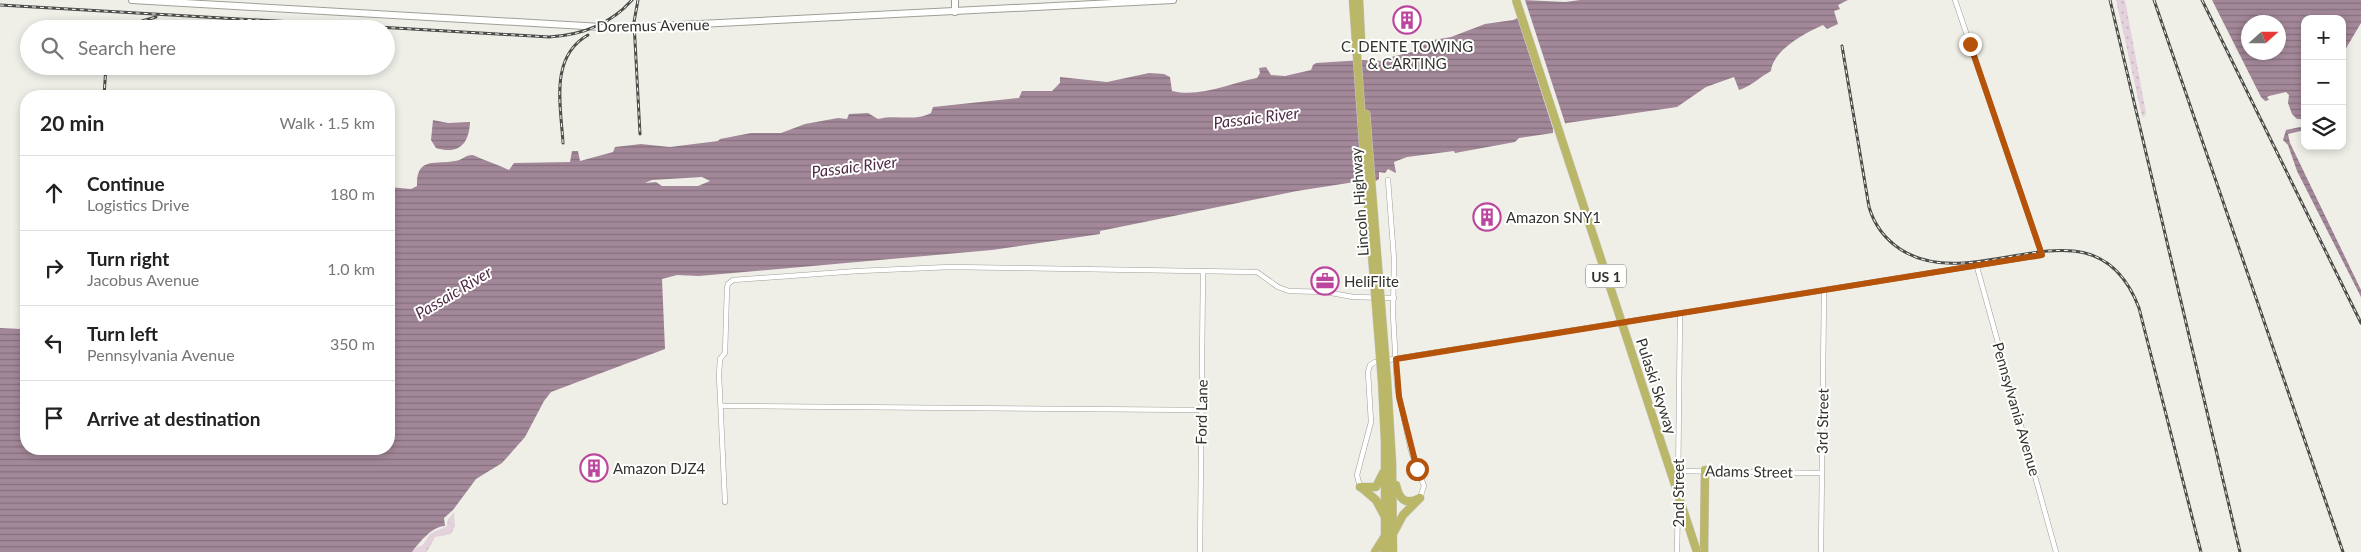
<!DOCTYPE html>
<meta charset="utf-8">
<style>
:root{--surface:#fff;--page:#f6f6f6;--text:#222;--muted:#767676;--line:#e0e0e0}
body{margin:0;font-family:Lato,sans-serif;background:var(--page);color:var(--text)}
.controls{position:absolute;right:15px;top:15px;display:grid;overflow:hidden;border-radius:10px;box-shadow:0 2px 8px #0003}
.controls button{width:45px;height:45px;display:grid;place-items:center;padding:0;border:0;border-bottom:1px solid var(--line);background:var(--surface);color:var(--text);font:25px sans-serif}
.compass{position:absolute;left:2241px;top:15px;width:45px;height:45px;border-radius:50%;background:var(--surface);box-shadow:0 2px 8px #0003;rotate:69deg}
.stop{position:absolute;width:15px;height:15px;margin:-11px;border:4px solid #b45309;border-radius:50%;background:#fff}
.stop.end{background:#b45309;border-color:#fff;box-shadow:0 1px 5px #0008}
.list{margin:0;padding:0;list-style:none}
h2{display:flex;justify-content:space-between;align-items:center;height:65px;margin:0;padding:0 20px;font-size:21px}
h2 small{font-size:16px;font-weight:400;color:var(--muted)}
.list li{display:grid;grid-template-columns:32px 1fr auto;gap:15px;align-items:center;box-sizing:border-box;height:75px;padding:0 20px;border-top:1px solid var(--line)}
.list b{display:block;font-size:19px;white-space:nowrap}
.list p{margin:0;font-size:16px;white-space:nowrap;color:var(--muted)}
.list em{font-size:16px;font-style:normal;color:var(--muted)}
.icon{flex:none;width:28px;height:28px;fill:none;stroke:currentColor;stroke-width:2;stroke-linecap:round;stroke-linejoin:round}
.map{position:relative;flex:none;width:2361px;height:552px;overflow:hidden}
.search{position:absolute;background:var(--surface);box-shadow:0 2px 8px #0003;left:20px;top:20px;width:375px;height:55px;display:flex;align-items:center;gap:12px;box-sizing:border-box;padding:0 18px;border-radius:28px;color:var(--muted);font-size:19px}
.panel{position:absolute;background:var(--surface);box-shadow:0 2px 8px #0003;left:20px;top:90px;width:375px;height:365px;border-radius:20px}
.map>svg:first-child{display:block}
.grass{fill:url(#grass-dots)}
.wetland{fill:url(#wetland-marsh)}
.water{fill:url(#water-rules);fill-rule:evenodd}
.pier{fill:#efefe8}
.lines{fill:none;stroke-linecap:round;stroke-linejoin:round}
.street-casing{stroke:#9f9f99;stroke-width:5.5}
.secondary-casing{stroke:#9f9f99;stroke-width:8}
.highway-casing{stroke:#cacac9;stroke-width:9}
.street{stroke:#fff;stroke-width:4.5}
.secondary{stroke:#fff;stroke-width:6}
.highway{stroke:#bbb769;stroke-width:8}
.rail-casing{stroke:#4c4c49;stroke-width:3}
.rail{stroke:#fffffe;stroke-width:1;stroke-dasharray:4;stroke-linecap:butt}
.highway-bridge-casing{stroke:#cacac9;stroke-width:9;stroke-linecap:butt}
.highway-bridge{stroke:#bbb769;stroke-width:8}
.route{stroke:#b45309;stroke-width:6}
.labels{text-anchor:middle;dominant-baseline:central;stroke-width:4;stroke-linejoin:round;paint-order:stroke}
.shield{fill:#fffffe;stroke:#70706d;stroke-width:1}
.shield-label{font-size:14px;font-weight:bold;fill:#32322f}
.street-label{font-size:15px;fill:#32322f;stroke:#fffffe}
.poi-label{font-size:15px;fill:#32322f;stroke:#fffffe;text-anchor:start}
.water-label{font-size:16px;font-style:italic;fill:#512a46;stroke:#fffffe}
</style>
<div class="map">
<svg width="2361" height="552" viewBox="0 0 2361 552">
<defs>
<pattern id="grass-dots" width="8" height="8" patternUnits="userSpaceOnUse" patternTransform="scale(1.25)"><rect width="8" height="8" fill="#e3d1dc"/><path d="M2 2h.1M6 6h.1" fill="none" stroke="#c3b4bd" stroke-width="1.8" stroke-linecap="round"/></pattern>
<pattern id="wetland-marsh" width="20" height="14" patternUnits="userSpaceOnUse" patternTransform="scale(1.25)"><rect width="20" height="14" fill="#e3d1dc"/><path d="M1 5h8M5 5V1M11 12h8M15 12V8" fill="none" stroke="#c3b4bd"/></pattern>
<pattern id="water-rules" width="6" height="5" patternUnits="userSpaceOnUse" patternTransform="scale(1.25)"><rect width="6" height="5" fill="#a38899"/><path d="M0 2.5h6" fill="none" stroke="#85707d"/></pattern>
</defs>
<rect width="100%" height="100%" fill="#efefe8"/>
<path class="grass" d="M2116 0H2125L2146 113 2144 117 2142 116Z"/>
<path class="wetland" d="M454 513 455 526 451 534 435 537 427 552H412L417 547 423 545 430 534 447 526 448 519Z"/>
<g class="water">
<path d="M1524 0 1565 2 1580 0H1848L1838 5 1840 9 1834 11 1838 24 1827 29 1823 25C1805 33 1773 50 1771 71 1760 77 1750 87 1739 90L1734 77 1706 87 1677 107 1567 123 1553 128V133L1519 138 1515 142 1455 153 1454 151 1407 157 1394 162 1396 173 1388 169 1385 173 1379 172V179L1376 181H1361L1297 191 1100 231V234L992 250 699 276 677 275 662 279 665 349 551 392 544 401 525 437 502 463 476 479 453 510 444 518 445 526C432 526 419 543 412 552H0V328L20 329 26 327V449H389V187L411 189 417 186C416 156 436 165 455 161 463 160 464 155 473 155 485 161 497 164 509 170L514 163 570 162 572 151H578L580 161 613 152 615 147 641 144 670 147 718 141 720 139 751 133H781L805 124 838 118 847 119 849 114 868 113 878 119C896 114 915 122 931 113L933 107 1019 98 1022 91H1052L1060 83V77L1107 82 1149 73 1164 74 1170 77 1172 91C1200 98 1230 83 1257 78L1260 73 1259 68 1266 67 1271 75 1285 76 1311 70 1313 65 1316 63 1363 60 1383 61 1387 58 1416 51 1428 41 1451 37 1485 24 1513 20 1524 15Z"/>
<path d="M2212 0H2361V23L2342 55V19H2305V122L2301 119H2297L2292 114 2288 103 2289 95 2286 92 2269 96 2267 97 2269 100 2265 101 2261 97ZM2248 22H2278V52H2248Z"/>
<path d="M433 120 448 123 470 122C469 144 459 155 436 148L431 140Z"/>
<path d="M2300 127 2305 130 2288 134 2290 143 2361 290V297L2297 171 2288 145 2283 140 2286 130Z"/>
</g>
<g class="pier">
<path d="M1521 0H1525L1566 126 1555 130V135L1517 16 1522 13Z"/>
<path d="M702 177 710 181 698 186H662L656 182 645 183 652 180Z"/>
</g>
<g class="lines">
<g class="street-casing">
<g id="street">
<path d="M1388 180 1394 259 1393 314 1397 386 1411 451 1424 486 1420 498"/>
<path d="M1977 267 2056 552"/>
<path d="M721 406 1201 410"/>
<path d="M1678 471 1821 473"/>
<path d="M1678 486 1680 315"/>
<path d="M1360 487 1357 475 1371 422 1368 372 1370 365 1375 362 2042 255 1955 0"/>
<path d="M725 502 719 375 720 359 725 353 727 288 728 284 733 280 858 271 950 267 1257 272 1278 287 1289 291 1326 292 1353 297 1394 298"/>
<path d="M1200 552 1203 271"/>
<path d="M1677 552 1678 501"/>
<path d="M1821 552 1824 291"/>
</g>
</g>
<g class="secondary-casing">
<g id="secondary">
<path d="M132 0 619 28 1173 0"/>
<path d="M955 0V12"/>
</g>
</g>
<g class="highway-casing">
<g id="highway">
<path d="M1353 0 1364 154"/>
<path d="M1359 0 1361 40"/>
<path d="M1366 114 1369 154"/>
<path d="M1387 380 1392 463 1393 552"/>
<path d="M1382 381 1385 441V552"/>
<path d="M1396 485C1399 499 1405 505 1418 499"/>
<path d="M1360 487H1376L1383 473"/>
<path d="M1362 488 1376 500 1384 515"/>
<path d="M1394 532 1403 515 1420 498"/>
<path d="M1375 552 1385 536"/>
<path d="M1704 552 1705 470"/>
</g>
</g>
<use href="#street" class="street"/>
<use href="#secondary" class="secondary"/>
<use href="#highway" class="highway"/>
<g class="rail-casing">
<g id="rail">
<path d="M638 0 634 22 640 134"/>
<path d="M2110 0 2240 552"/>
<path d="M2154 0 2343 552"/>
<path d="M2202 0 2361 323"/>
<path d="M0 5 549 37C582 35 610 25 632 0"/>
<path d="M129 29 142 21 156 17"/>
<path d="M1842 46 1869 207C1874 224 1885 239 1900 249 1977 300 2094 189 2139 308L2201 552"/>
<path d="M104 96 106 66"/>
<path d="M563 143C561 106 549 57 588 35"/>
</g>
</g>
<use href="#rail" class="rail"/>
<g class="highway-bridge-casing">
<g id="highway-bridge">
<path d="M1516 0 1697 552"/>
<path d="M1364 154 1382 381"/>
<path d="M1369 154 1387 380"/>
</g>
</g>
<use href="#highway-bridge" class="highway-bridge"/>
</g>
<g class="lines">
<path class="route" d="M1417 469 1399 397 1396 359 2042 255 1970 44"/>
</g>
<defs>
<g id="building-ring" transform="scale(1.4375)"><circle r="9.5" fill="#fffffe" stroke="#bc469d" stroke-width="1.5"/><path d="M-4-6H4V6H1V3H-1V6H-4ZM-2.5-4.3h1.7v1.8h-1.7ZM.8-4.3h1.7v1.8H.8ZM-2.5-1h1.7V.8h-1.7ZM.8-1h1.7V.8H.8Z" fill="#bc469d"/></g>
<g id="office-ring" transform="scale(1.4375)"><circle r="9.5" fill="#fffffe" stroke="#bc469d" stroke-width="1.5"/><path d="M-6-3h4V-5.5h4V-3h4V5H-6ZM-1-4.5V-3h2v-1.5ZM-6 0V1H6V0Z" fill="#bc469d"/></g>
</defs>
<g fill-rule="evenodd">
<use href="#building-ring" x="1407" y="20"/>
<use href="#building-ring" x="1487" y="217"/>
<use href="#office-ring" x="1325" y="281"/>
<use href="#building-ring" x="594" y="468"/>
</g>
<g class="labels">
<rect class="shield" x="1586" y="264.5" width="40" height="23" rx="4"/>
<g class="shield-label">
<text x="1606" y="276">US 1</text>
</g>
<g class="street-label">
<text transform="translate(653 25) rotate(-1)">Doremus Avenue</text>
<text transform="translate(1359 202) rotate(-94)">Lincoln Highway</text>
<text transform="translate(1657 386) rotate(72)">Pulaski Skyway</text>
<text transform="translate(2017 409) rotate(74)">Pennsylvania Avenue</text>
<text transform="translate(1201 412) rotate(-89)">Ford Lane</text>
<text transform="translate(1822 421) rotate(-89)">3rd Street</text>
<text transform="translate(1749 471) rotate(1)">Adams Street</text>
<text transform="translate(1678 493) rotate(-90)">2nd Street</text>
</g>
<g class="poi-label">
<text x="1407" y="46" text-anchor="middle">C. DENTE TOWING<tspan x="1407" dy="17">&amp; CARTING</tspan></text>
<text x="1506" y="217">Amazon SNY1</text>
<text x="1344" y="281">HeliFlite</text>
<text x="613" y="468">Amazon DJZ4</text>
</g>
<g class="water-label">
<text transform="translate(1256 117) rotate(-7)">Passaic River</text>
<text transform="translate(854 166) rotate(-7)">Passaic River</text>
<text transform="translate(453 292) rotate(-31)">Passaic River</text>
</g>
</g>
</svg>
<div class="controls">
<button>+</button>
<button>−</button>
<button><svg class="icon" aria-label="layers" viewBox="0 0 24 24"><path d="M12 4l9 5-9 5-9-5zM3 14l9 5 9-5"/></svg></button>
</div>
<svg class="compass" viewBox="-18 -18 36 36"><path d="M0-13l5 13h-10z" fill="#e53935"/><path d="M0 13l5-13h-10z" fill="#767676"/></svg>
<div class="stop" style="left:1417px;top:469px"></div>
<div class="stop end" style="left:1970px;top:44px"></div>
<div class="search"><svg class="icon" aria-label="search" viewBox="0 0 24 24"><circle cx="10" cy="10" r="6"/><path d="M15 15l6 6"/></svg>Search here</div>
<section class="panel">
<h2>20 min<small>Walk · 1.5 km</small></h2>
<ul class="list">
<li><svg class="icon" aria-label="ahead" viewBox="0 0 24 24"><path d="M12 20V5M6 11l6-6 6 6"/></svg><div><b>Continue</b><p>Logistics Drive</p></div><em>180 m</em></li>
<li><svg class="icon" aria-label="right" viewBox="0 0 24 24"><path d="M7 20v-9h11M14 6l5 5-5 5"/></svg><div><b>Turn right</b><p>Jacobus Avenue</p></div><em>1.0 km</em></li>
<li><svg class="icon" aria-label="left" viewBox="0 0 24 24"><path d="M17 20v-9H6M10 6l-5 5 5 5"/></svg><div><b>Turn left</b><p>Pennsylvania Avenue</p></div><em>350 m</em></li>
<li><svg class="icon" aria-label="arrive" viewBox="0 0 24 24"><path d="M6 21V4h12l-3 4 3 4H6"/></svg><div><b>Arrive at destination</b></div></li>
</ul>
</section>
</div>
